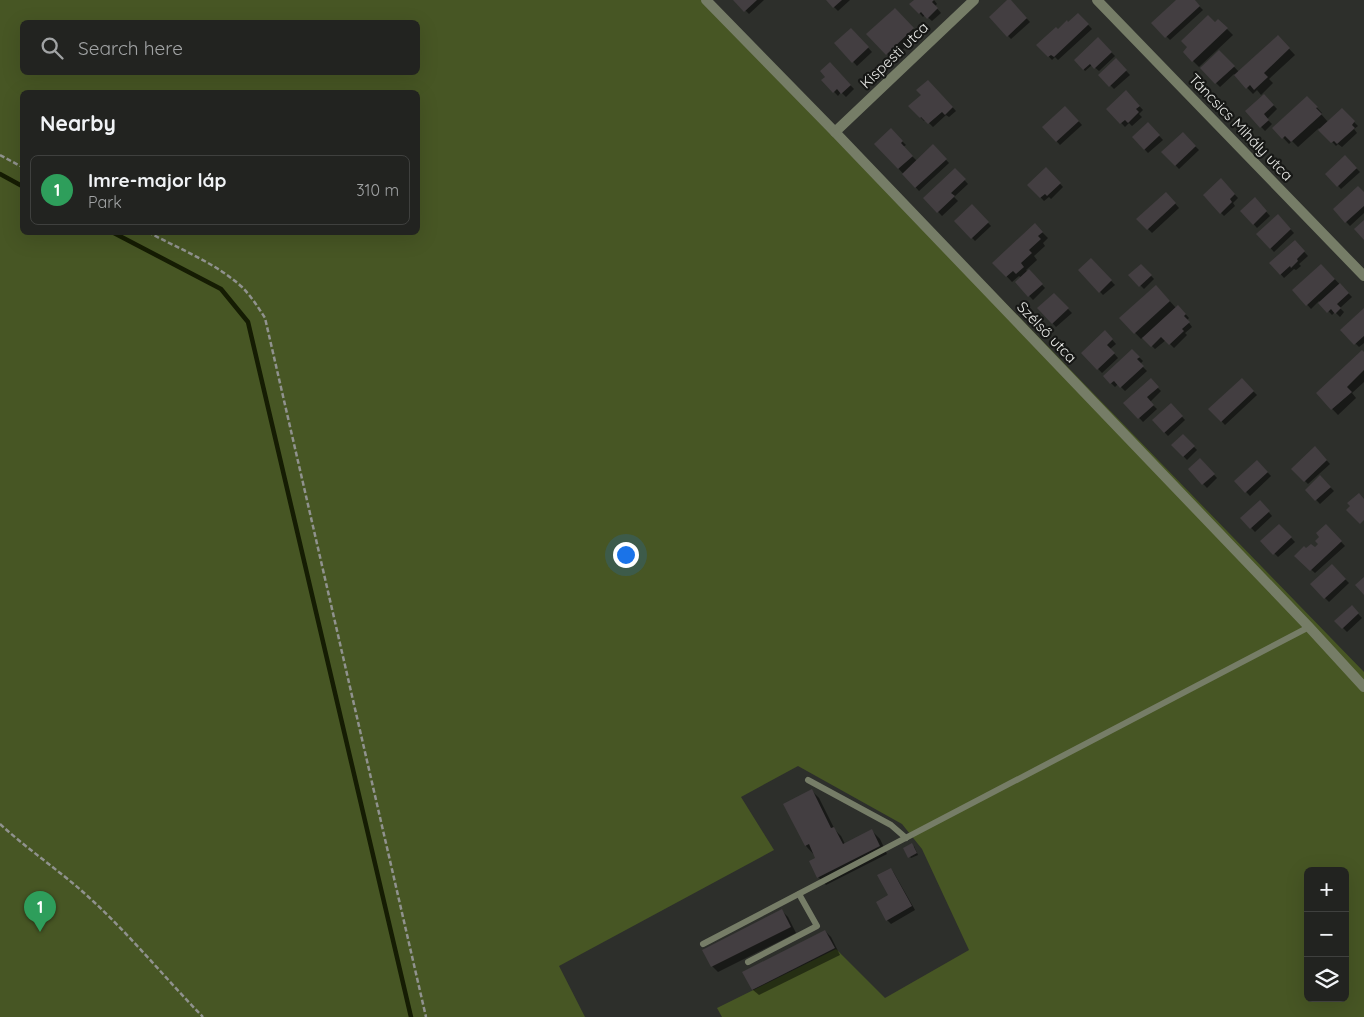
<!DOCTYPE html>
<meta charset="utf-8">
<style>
:root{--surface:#222320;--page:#2a2b29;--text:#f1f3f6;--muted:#a2a4a5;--line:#3f403e;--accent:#fc86e3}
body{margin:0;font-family:Quicksand,sans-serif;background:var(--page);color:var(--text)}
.controls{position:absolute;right:15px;bottom:15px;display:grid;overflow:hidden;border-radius:8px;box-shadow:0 5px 20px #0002}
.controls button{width:45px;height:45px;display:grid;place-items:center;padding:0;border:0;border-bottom:1px solid var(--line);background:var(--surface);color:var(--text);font:25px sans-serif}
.you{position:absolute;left:625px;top:554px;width:18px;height:18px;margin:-12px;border:4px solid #fff;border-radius:50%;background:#1a73e8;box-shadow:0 0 0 8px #1a73e833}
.badge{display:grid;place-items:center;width:32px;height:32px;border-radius:50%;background:var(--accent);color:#fff;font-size:16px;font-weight:700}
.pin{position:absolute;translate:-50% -41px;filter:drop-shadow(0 1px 2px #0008)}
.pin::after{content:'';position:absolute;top:26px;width:18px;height:15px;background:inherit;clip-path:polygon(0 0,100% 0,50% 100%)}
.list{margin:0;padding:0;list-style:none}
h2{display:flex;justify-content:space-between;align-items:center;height:65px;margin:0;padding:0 20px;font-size:21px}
h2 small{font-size:16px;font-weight:400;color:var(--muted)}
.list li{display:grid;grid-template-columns:32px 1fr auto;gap:15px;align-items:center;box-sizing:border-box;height:70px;margin:0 10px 10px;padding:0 10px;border:1px solid var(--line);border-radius:8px}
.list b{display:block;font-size:19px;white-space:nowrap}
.list p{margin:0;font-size:16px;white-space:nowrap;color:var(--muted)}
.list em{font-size:16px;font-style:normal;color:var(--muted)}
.icon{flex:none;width:28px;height:28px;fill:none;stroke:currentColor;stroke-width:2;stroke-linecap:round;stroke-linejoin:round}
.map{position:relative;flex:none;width:1364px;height:1017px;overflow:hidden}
.search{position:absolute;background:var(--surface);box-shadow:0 5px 20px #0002;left:20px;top:20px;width:400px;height:55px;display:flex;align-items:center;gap:12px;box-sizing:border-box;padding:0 18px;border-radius:8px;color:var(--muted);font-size:19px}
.panel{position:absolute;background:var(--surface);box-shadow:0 5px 20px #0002;left:20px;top:90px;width:400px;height:145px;border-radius:8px}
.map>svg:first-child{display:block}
.green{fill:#475624;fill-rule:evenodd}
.shadow{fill:#0007}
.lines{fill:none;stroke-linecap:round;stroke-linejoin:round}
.stream{stroke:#151c03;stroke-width:4.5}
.building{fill:#433e41}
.path{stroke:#90928e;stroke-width:2.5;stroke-dasharray:5 2.5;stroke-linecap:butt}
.lane{stroke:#767d67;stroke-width:6}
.street{stroke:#767d67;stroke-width:10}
.labels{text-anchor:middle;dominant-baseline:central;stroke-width:4.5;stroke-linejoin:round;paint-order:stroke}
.street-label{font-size:15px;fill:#e7e8e5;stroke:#161715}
</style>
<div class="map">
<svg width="1364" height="1017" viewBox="0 0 1364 1017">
<rect width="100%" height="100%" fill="#2d2f2b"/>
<path class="green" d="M0 0H711L1364 672V1017H722L717 1008 836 949 885 998 969 950 922 849 902 824 798 766 741 797 774 850 559 966 585 1017H0ZM22 22H418V72H22ZM22 92H418V232H22ZM1308 871H1345V998H1308Z"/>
<g class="shadow">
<path d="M735 0H764L749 14Z"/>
<path d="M827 0H850L838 11Z"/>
<path d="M915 0H934L937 4 935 6 941 13 932 21 925 15 923 17 911 4Z"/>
<path d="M1009 0 1030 22 1011 39 990 17Z"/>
<path d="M1178 0H1193L1203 10 1170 40 1153 23Z"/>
<path d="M894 9 919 35 892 59 868 34Z"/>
<path d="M1078 14 1092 29 1058 60 1055 57 1052 60 1038 45 1068 23Z"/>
<path d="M1218 20 1233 35 1199 67 1184 52Z"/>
<path d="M851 29 872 52 857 66 836 43Z"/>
<path d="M1277 36 1295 55 1269 79 1273 83 1261 95 1257 90 1253 94 1234 74 1220 87 1201 68 1219 51 1239 72Z"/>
<path d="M1098 39 1115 56 1099 71 1092 65 1085 71 1076 60Z"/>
<path d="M1116 60 1130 75 1114 89 1100 75Z"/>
<path d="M830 64 854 89 846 97 841 92 838 96 823 80 827 77Z"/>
<path d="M928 81 956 111 949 117 946 115 933 127 926 120 924 121 910 106 923 95Z"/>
<path d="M1126 92 1143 110 1139 114 1142 117 1132 126 1129 123 1125 127 1108 109Z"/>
<path d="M1264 95 1277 109 1267 119 1272 124 1265 131 1247 112Z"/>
<path d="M1307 97 1322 113 1321 114 1328 122 1342 110 1358 126 1354 129 1357 133 1342 147 1338 144 1336 146 1319 128 1298 147 1292 141 1289 144 1274 128Z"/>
<path d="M1065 107 1082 125 1060 145 1044 127Z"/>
<path d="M1148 124 1163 140 1148 153 1133 137Z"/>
<path d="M891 130 906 145 903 147 917 161 933 146 949 163 919 191 876 144Z"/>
<path d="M1183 134 1199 150 1179 169 1163 152Z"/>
<path d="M1345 157 1360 172 1341 189 1327 174Z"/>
<path d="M1046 169 1063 187 1051 199 1049 197 1044 201 1029 185Z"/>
<path d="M955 170 968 184 954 197 958 201 942 216 925 198Z"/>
<path d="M1221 180 1238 198 1233 203 1235 206 1224 216 1204 196Z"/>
<path d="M1166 193 1179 208 1152 233 1138 219Z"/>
<path d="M1364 194V213L1350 226 1334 209Z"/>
<path d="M1255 199 1270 216 1257 228 1242 211Z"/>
<path d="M972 206 991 226 975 241 956 221Z"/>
<path d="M1278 216 1294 233 1274 252 1258 234Z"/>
<path d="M1035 225 1048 238 1043 243 1045 246 1034 256 1037 260 1026 270 1028 272 1029 271 1045 288 1033 300 1017 283 1022 278 1019 276 1012 282 994 263Z"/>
<path d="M1295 242 1308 256 1299 264 1301 266 1296 270 1294 269 1284 278 1271 263Z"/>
<path d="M1091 260 1115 285 1103 295 1080 270Z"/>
<path d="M1141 265 1154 279 1144 289 1130 275Z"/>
<path d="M1321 265 1352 297 1340 308 1344 312 1340 317 1335 312 1332 315 1319 301 1311 309 1294 290Z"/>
<path d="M1156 286 1176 308 1178 306 1189 318 1187 320 1192 327 1185 333 1187 335 1174 348 1166 340 1155 349 1143 337 1141 339 1121 318Z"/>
<path d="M1054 295 1072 313 1056 327 1039 309Z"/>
<path d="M1364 309V343L1359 347 1342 330Z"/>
<path d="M1105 332 1116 344 1110 349 1118 358 1102 373 1083 353Z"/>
<path d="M1132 350 1143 361 1140 364 1147 371 1125 391 1118 384 1115 387 1104 376Z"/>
<path d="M1364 354V382L1352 393 1356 398 1338 415 1317 393Z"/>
<path d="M1150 380 1161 391 1150 402 1157 409 1143 422 1125 403Z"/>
<path d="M1242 380 1257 395 1225 425 1210 409Z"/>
<path d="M1171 405 1185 420 1168 436 1154 421Z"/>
<path d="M1183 436 1197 450 1187 460 1173 445Z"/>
<path d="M1315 448 1330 464 1308 484 1293 469Z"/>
<path d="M1200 460 1217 478 1207 488 1189 469Z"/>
<path d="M1257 461 1271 476 1250 496 1236 481Z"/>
<path d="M1320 477 1334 491 1320 504 1307 490Z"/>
<path d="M1260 502 1272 516 1255 532 1242 518Z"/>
<path d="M1279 525 1295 542 1278 557 1262 541Z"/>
<path d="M1326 526 1345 546 1315 573 1296 556 1315 549 1319 544 1321 537Z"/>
<path d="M1332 566 1349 583 1329 602 1312 585Z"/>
<path d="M1351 606 1362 618 1347 632 1336 621Z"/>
<path d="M811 790 819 798 835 830 841 836 845 844 872 831 880 839 887 854 826 885 818 877 817 858 806 846Z"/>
<path d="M914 846 918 855 911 858 910 857Z"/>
<path d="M891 869 894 873 915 910 891 924 887 920Z"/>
<path d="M782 911 788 917 796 933 718 972 712 966Z"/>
<path d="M825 931 831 937 840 955 759 995 753 990 744 972Z"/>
</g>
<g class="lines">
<g class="stream">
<path d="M0 174 22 186"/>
<path d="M112 232 221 289 248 322 411 1017"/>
</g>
</g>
<g class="building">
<path d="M733 0H757L744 12Z"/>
<path d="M826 0H842L833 8Z"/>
<path d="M914 0H934L932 2 938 8 927 19 921 12 919 14 909 4Z"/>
<path d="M1007 0H1011L1027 18 1007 37 989 17Z"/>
<path d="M1176 0H1195L1200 6 1165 38 1151 23Z"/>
<path d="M895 8 914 28 886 55 866 34Z"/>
<path d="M1078 13 1089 24 1054 57 1051 55 1048 57 1036 45 1056 27 1058 29 1067 20 1068 22Z"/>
<path d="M1208 15 1215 22 1218 19 1228 28 1192 62 1183 52 1187 47 1181 41Z"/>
<path d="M851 28 869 47 852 63 834 43Z"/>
<path d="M1278 35 1290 48 1264 73 1268 77 1254 90 1250 85 1246 89 1234 75Z"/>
<path d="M1098 37 1112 52 1094 69 1090 64 1083 70 1074 60Z"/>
<path d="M1219 50 1235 66 1215 84 1200 68Z"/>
<path d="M1116 58 1127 70 1109 87 1098 75Z"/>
<path d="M830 62 851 85 841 94 837 89 833 93 821 80 825 77 820 71Z"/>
<path d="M928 80 953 107 945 115 942 112 928 124 921 117 920 118 908 106 921 95 916 90Z"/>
<path d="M1126 90 1140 106 1136 109 1139 112 1128 123 1125 120 1120 124 1106 109Z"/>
<path d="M1264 94 1274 105 1264 114 1269 120 1260 128 1245 111Z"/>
<path d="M1307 96 1318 107 1316 108 1322 114 1291 142 1285 136 1282 139 1272 128Z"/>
<path d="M1065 106 1079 121 1056 142 1042 127Z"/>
<path d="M1342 108 1355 121 1352 125 1355 128 1337 144 1334 141 1331 143 1318 130Z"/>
<path d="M1148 122 1160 135 1144 150 1132 137Z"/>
<path d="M891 128 903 141 901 143 913 156 898 169 874 144Z"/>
<path d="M1183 132 1196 146 1175 166 1161 152Z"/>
<path d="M933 144 947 159 915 188 902 174Z"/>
<path d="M1345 155 1357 168 1337 187 1325 174Z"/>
<path d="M1046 167 1061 183 1047 196 1045 194 1040 198 1027 185Z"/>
<path d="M955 168 966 179 951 193 955 196 937 213 923 198Z"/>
<path d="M1221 178 1235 194 1230 199 1232 202 1220 214 1203 195Z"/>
<path d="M1358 186 1364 192V206L1345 223 1333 209Z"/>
<path d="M1166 192 1176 203 1147 230 1136 219Z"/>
<path d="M1255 197 1267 211 1253 225 1240 211Z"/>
<path d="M972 204 989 222 971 239 954 221Z"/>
<path d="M1278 214 1291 229 1270 249 1256 234Z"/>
<path d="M1364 220V240L1354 229Z"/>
<path d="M1035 223 1043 232 1038 236 1041 239 1029 250 1032 253 1021 263 1024 267 1016 274 1013 271 1006 277 992 263Z"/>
<path d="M1295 240 1305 251 1297 259 1298 261 1291 268 1290 266 1280 275 1269 263Z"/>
<path d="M1091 258 1112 280 1099 293 1078 270Z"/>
<path d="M1141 264 1152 275 1139 287 1128 275Z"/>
<path d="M1321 264 1335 279 1306 306 1292 290Z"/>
<path d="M1029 269 1043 284 1028 297 1015 282Z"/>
<path d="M1340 283 1349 293 1337 304 1341 308 1335 314 1331 309 1327 313 1318 303Z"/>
<path d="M1156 285 1170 301 1134 334 1119 318Z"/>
<path d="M1054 293 1069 308 1052 324 1037 308Z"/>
<path d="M1178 305 1186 314 1184 316 1190 322 1182 329 1184 331 1169 345 1161 337 1151 347 1142 338Z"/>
<path d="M1364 308V336L1354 345 1340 330Z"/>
<path d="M1105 330 1113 339 1107 345 1115 353 1097 370 1081 353Z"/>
<path d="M1132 349 1140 357 1137 359 1144 366 1120 388 1114 381 1110 384 1103 376Z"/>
<path d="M1362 350 1364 352V370L1347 387 1352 392 1331 410 1316 393Z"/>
<path d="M1151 378 1159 387 1147 397 1154 405 1138 419 1123 403Z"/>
<path d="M1242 378 1254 391 1221 422 1208 409Z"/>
<path d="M1171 403 1183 416 1164 433 1152 420Z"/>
<path d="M1183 434 1195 446 1183 457 1171 445Z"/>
<path d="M1315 446 1327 460 1304 482 1291 469Z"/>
<path d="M1200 458 1215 474 1202 485 1188 469Z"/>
<path d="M1257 460 1268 472 1245 493 1234 481Z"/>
<path d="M1320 475 1331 487 1315 501 1305 490Z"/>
<path d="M1359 493 1364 499V520L1360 524 1346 510 1350 506 1347 503Z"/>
<path d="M1260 500 1270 511 1250 529 1240 518Z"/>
<path d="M1279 524 1292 537 1273 555 1260 541Z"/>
<path d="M1326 524 1342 541 1310 571 1294 556 1304 546 1306 548 1311 544 1315 547 1318 544 1315 541 1319 537 1316 533Z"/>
<path d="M1332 564 1346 579 1324 599 1310 584Z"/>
<path d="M1364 577V595L1355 585Z"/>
<path d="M1352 605 1359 613 1342 629 1334 621Z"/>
<path d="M812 789 831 828 834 827 843 844 872 829 880 846 817 878 809 861 815 858 809 844 805 846 783 804Z"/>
<path d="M912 843 917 853 908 858 903 848Z"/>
<path d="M891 868 912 906 886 921 876 902 888 895 877 875Z"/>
<path d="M782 909 791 927 711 967 702 950Z"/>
<path d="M825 930 835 948 752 990 742 972Z"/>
</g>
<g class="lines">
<g class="path">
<path d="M0 155 22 167"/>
<path d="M148 232C179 249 216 263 242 287 251 296 258 307 265 318L426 1017"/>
<path d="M0 824C26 848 57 869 83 892 127 931 163 976 203 1017"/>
</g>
<g class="lane">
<path d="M808 780 891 825 906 838"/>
<path d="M703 944 1309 627"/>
<path d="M748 962 817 926 799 894"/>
</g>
<g class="street">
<path d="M706 0 835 132 1309 627 1364 687"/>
<path d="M1097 0 1364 276"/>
<path d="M835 132 974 0"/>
</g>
</g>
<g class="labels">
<g class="street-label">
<text transform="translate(894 55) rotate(-44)">Kispesti utca</text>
<text transform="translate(1241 127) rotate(46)">Táncsics Mihály utca</text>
<text transform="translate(1047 332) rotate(46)">Szélső utca</text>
</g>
</g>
</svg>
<div class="controls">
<button>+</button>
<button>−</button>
<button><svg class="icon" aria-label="layers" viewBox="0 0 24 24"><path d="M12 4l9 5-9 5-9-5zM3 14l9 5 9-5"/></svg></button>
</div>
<div class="you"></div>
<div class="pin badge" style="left:40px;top:932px;background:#2e9e5b">1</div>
<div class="search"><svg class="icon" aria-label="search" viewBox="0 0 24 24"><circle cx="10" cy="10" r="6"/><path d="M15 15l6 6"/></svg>Search here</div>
<section class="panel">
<h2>Nearby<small></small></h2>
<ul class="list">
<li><span class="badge" style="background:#2e9e5b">1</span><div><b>Imre-major láp</b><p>Park</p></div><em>310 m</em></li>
</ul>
</section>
</div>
